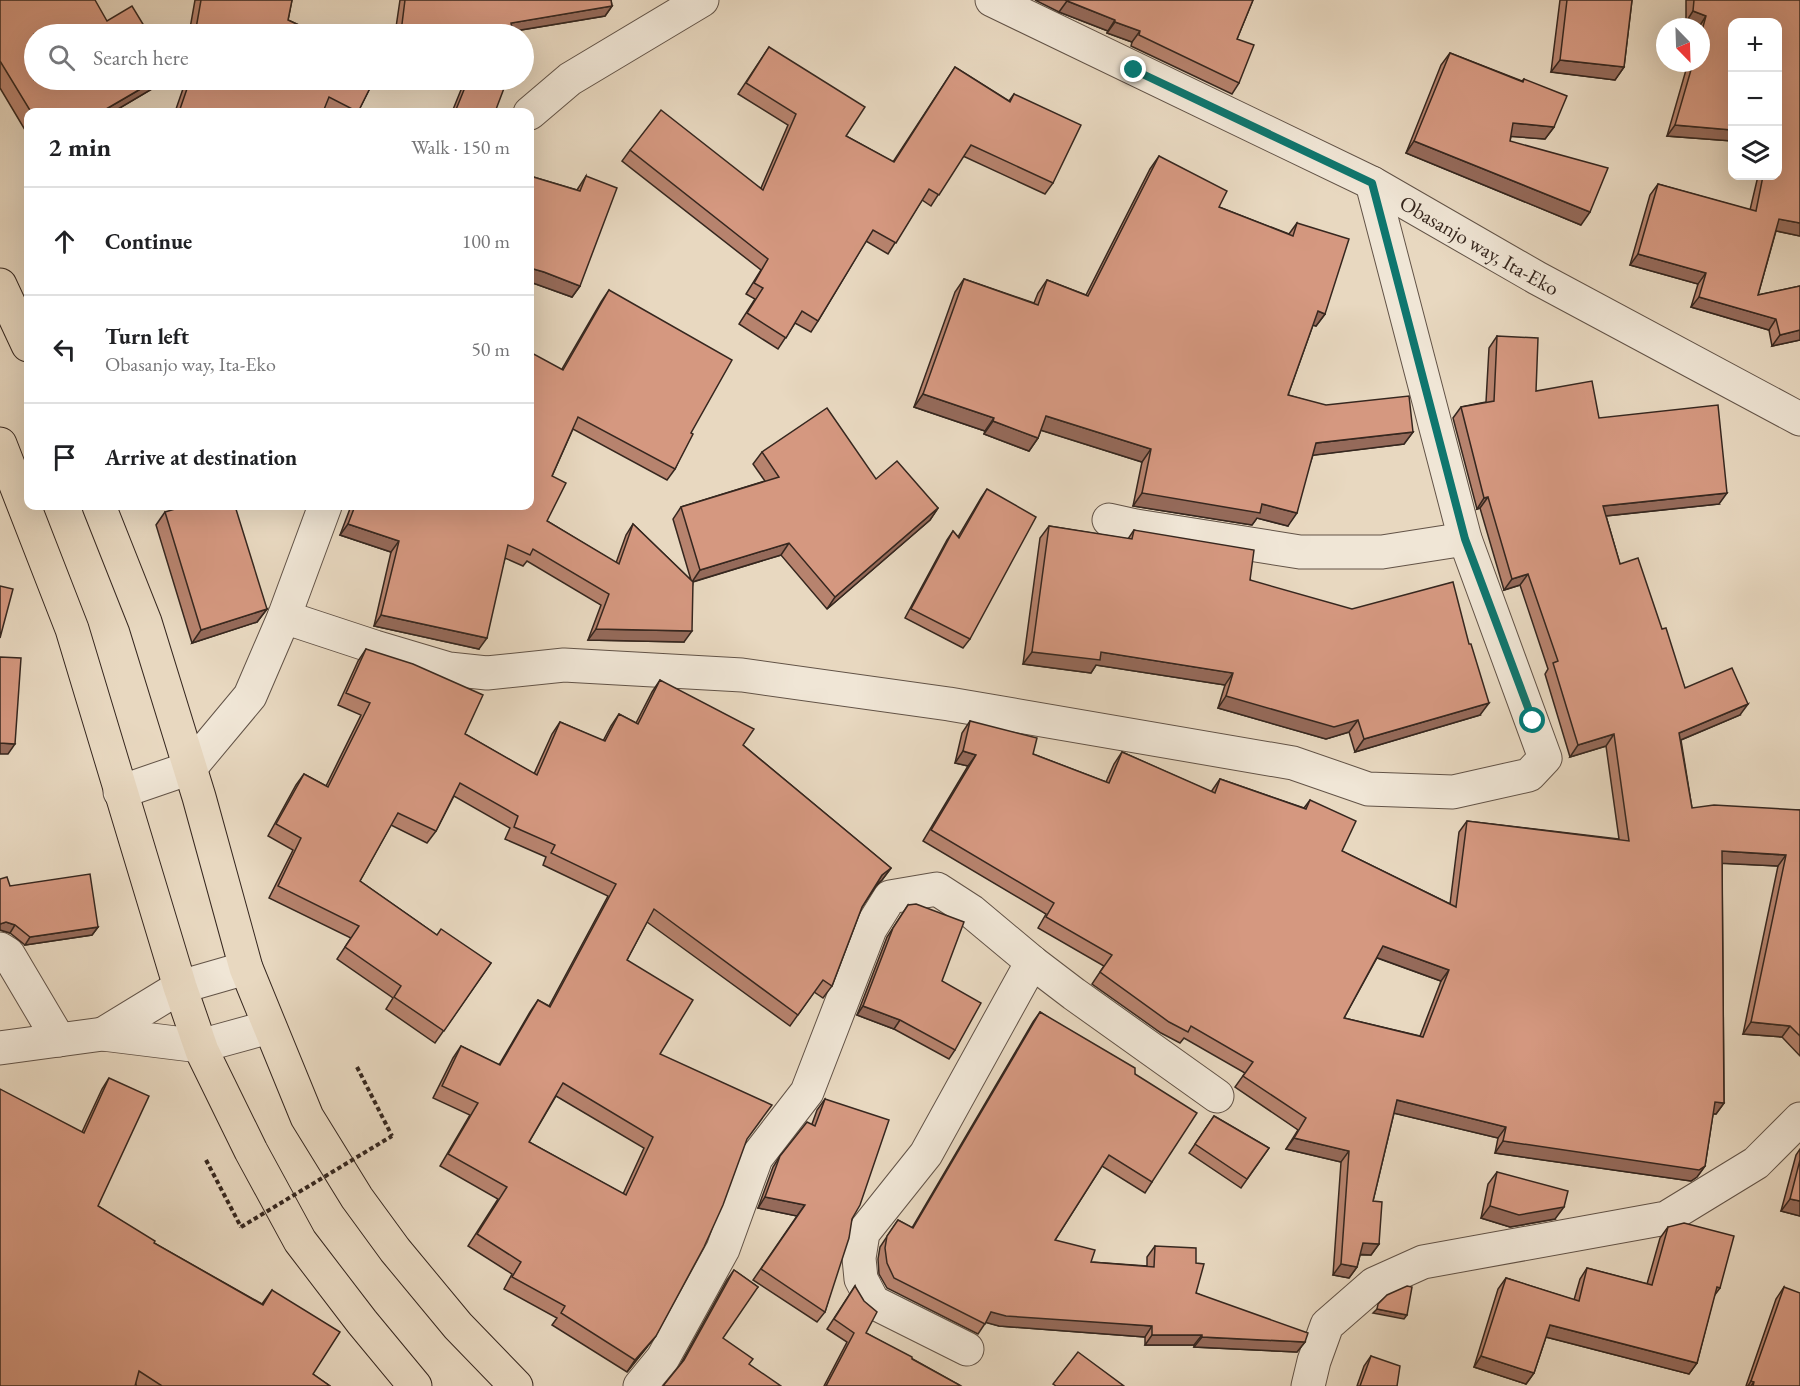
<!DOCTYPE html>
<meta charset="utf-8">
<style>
:root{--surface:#fff;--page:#f6f6f6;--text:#202124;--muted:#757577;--line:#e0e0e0}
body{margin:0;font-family:"EB Garamond",serif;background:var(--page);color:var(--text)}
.controls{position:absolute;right:18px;top:18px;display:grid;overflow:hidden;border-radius:12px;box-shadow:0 6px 24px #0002}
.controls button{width:54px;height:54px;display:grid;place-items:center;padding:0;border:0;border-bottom:2px solid var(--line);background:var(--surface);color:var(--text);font:30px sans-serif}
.compass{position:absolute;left:1656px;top:18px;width:54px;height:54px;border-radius:50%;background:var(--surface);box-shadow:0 6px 24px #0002;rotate:157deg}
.stop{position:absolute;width:18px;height:18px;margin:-14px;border:4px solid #0f766e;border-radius:50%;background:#fff}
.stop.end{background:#0f766e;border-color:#fff;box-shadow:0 2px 6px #0008}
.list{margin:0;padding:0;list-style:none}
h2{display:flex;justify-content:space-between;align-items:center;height:78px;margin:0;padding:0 24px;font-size:26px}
h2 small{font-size:20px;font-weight:400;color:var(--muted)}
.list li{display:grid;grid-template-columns:39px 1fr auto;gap:18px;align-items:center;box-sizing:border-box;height:108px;padding:0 24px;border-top:2px solid var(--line)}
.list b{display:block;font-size:22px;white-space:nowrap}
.list p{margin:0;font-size:20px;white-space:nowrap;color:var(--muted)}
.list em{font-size:20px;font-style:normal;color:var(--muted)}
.icon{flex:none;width:33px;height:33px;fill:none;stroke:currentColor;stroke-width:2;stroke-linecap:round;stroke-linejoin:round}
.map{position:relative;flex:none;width:1800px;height:1386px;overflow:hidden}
.search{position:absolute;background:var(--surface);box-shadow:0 6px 24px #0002;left:24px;top:24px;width:510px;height:66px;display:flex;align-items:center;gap:15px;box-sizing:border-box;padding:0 21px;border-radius:33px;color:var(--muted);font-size:22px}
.panel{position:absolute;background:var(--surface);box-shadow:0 6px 24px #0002;left:24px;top:108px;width:510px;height:402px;border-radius:12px}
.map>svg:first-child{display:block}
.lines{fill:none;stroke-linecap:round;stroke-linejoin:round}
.minor-casing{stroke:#625347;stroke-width:35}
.trunk-casing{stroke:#36271f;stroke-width:35}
.path{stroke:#36271f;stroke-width:4;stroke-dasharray:4.5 3;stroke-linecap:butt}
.minor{stroke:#f0e6d6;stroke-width:33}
.trunk{stroke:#e8d8c0;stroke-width:33}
.path-bridge{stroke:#36271f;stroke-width:4;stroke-dasharray:4.5 3;stroke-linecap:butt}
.wall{fill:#b7836e;stroke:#36271f;stroke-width:1.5;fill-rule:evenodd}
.shaded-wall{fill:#956a5a;stroke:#36271f;stroke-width:1.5}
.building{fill:#d59880;stroke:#36271f;stroke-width:1.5;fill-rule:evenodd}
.route{stroke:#0f766e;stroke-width:8}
.labels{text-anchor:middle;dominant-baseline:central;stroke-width:5;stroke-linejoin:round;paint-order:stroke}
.street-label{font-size:21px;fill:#36271f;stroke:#f0e6d6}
</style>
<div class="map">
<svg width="1800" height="1386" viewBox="0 0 1800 1386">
<rect width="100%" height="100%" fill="#e8d8c0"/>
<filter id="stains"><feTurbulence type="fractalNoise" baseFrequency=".00333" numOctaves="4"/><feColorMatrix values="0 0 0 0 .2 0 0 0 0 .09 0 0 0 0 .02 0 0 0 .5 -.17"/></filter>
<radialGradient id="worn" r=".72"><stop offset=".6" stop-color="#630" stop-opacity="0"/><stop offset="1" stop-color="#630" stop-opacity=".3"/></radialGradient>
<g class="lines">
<g class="minor-casing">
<g id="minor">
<path id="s1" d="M992 0 1372 183 1537 278 1800 419"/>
<path d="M530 113 570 79 702 0"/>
<path d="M1109 520 1136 526 1300 552H1382L1465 539"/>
<path d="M284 617 375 647 449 669 487 673 564 665 742 675 949 704 1293 763 1368 789 1453 792 1529 775 1545 758 1465 539 1372 183"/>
<path d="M120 792 190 768 250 696 284 617 325 506"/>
<path d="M0 949 8 954 59 1040"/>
<path d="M103 1034 180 987 246 968"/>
<path d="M0 1048 103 1034 200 1046 269 1027"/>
<path d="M967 1349 873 1302 861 1279 859 1258 863 1233 926 1154 1032 962"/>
<path d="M640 1386 663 1358 723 1249 756 1158 807 1092 870 929 890 897 937 889 971 911 1032 962 1074 994 1217 1096"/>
<path d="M1308 1386 1314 1361 1327 1325 1374 1284 1423 1262 1666 1218 1756 1163 1800 1119"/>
</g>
</g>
<g class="trunk-casing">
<g id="trunk">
<path d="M0 285 28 345"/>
<path d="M0 444 72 629 180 987 202 1051 251 1151 300 1241 362 1322 415 1386"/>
<path d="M99 506 145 622 199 797 246 968 307 1117 357 1198 395 1250 458 1326 516 1386"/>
</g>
</g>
<g class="path">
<path d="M357 1067 392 1136"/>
<path d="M206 1160 241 1227"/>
</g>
<use href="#minor" class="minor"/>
<use href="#trunk" class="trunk"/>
<path class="path-bridge" d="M241 1227 392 1136"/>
</g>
<g class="wall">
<path d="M0 0 107 21 162 83 113 112H28V135L0 88Z"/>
<path d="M195 0H292L288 20 318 34H189Z"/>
<path d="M400 0H611L612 6 605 16 509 32 508 34H395Z"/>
<path d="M1035 0H1253L1237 39 1239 83 1232 94 1131 46 1132 42 1107 33 1108 31 1059 12Z"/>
<path d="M1560 0H1632L1624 67 1615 80 1551 72Z"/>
<path d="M1686 0H1800V236L1776 231 1758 295 1800 286V340L1772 346 1769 330 1691 307 1698 284 1630 265 1650 195 1658 184 1750 210 1758 176H1778V22L1732 141 1667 136 1688 63H1701V27L1686 22Z"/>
<path d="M769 47 846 136 893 162 955 67 1009 101 1014 94 1053 183 1045 194 963 156 931 206 922 200 888 254 866 241 818 321 811 332 795 323 778 349 739 324 755 299 746 294 761 270 622 161 630 150 761 188 788 125 738 94Z"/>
<path d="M1450 53 1522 81 1524 79 1554 127 1545 139 1511 136 1510 141 1581 225 1406 153 1441 65Z"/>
<path d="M186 80H374L358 112H328L324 110 323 112H175Z"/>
<path d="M465 80H495V112H452Z"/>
<path d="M1159 156 1219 207 1289 234 1297 223 1325 314 1316 326 1313 325 1288 395 1413 432 1404 444 1313 455 1288 526 1257 518 1252 525 1133 506 1142 462 1041 430 1038 438 1029 451 984 434 985 431 914 407 955 292 964 279 1034 303 1038 293 1047 280 1086 295 1150 169Z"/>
<path d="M530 176 577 190 586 176 580 286 572 297 530 282Z"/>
<path d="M609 290 691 433 675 469 667 480 573 429 552 476 547 521 616 563 626 535 633 524 691 580 673 519 681 507 765 481 753 464 762 452 876 479 938 508 930 520 827 609 781 555 693 582 684 642 588 640 601 605 527 561 523 566 505 558 479 649 374 626 391 552 340 535 351 506H530L562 369 601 302Z"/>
<path d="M1497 336 1536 391 1599 418 1719 504 1606 516 1620 564 1662 629 1685 688 1740 715 1681 740 1692 808 1800 810V1056L1782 1037 1743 1034 1778 866 1722 863 1724 1103 1716 1114H1713L1705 1166 1697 1177 1691 1181 1495 1153 1498 1138 1394 1113 1373 1201 1379 1244 1371 1255H1360L1357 1267 1349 1278 1333 1275 1341 1162 1286 1149 1298 1130 1235 1087 1245 1073 1184 1038 1180 1043 1161 1033 1092 984 1104 966 1038 928 1046 914 923 841 968 766 955 763 962 733 970 721 1033 754 1106 782 1114 764 1122 752 1211 792 1220 779 1304 808 1310 800 1342 851 1450 904 1459 832 1467 821 1619 839 1606 746 1570 757 1545 674 1548 669 1520 585 1504 590 1480 508 1477 509 1453 418 1461 407 1486 402 1489 348ZM1377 958 1441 981 1420 1036 1344 1018Z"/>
<path d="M987 489 970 639 963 648 905 618 947 540 953 531 958 537 981 498Z"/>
<path d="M165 512 267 609 257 622 192 643 156 525Z"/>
<path d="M1049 526 1128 539 1134 530 1250 580 1480 715 1355 752 1349 732 1326 739 1218 708 1225 685 1096 665 1091 673 1023 664 1040 538Z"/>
<path d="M366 649 465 734 534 774 552 734 560 722 603 741 611 726 619 714 636 723 652 692 660 680 743 745 891 868 882 880 876 886 862 907 832 986 823 998 814 992 790 1026 647 922 627 960 660 1054 746 1141 647 1347 627 1372 552 1325 557 1318 504 1289 512 1274 468 1246 498 1199 440 1166 470 1115 433 1098 453 1058 461 1046 499 1065 530 1012 538 1000 549 1006 608 896 543 865 546 857 505 839 510 828 454 796 436 831 427 843 391 825 360 881 437 935 491 963 435 1043 386 1009 393 998 337 959 351 938 269 898 293 850 268 836 296 785 304 774 326 786 361 715 338 705 358 661ZM556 1096 644 1148 623 1194 529 1142Z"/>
<path d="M10 886 98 927 92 935 25 945 10 933 0 930Z"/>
<path d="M908 905 955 1050 949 1059 894 1029 857 1015 887 937Z"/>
<path d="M1040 1012 1135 1074 1152 1182 1145 1193 1102 1166 1055 1240 1091 1262 1147 1266V1257L1155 1246 1196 1293 1305 1342 1297 1352 1194 1347V1345H1145V1337L999 1326 986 1322 978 1334 887 1288 879 1274 878 1259 880 1247 898 1220 912 1228 1033 1022Z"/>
<path d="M109 1078 98 1206 154 1243 262 1304 272 1290 313 1374 330 1386H137L136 1385 82 1132 102 1089Z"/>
<path d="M825 1099 852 1219 825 1312 817 1322 753 1280 797 1216 758 1208 773 1167 780 1156 812 1124 817 1110Z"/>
<path d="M1214 1116 1269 1148 1241 1188 1189 1153Z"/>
<path d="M1800 1149V1216L1781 1211 1796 1155Z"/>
<path d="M1497 1172 1555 1219 1510 1227 1481 1218 1488 1184Z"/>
<path d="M1668 1227 1720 1288 1714 1296 1697 1363 1689 1374 1546 1337 1534 1373 1526 1384 1474 1367 1498 1289 1506 1278 1574 1300 1580 1279 1587 1268 1647 1284 1660 1238Z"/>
<path d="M734 1270 758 1287 680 1365 727 1280Z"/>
<path d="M855 1286 866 1333 961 1386H824L847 1342 827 1329Z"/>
<path d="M1784 1287 1800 1386H1746L1776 1299Z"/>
<path d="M1371 1356 1397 1386H1357L1364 1366Z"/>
</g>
<g class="shaded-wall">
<path d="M1067 1 1115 20 1108 31 1059 12Z"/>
<path d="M612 6 605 16 509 32 508 34H483L511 23Z"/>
<path d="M1693 11 1706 16 1699 27 1686 22Z"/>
<path d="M1115 22 1140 31 1132 42 1107 33Z"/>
<path d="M401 32 429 34H399Z"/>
<path d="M1560 60 1624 67 1615 80 1551 72Z"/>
<path d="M156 80H164L162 83 113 112H101Z"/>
<path d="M1513 123 1554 127 1545 139 1504 136Z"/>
<path d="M1675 125 1732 130V141L1667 136Z"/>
<path d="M1414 141 1590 212 1581 225 1406 153Z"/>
<path d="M1779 219 1800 223V236L1772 230Z"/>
<path d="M1638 254 1706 273 1698 284 1630 265Z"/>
<path d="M530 268 544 272 580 286 572 297 530 282Z"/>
<path d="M1699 297 1776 319 1769 330 1691 307Z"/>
<path d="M1318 311 1325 314 1316 326 1309 324Z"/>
<path d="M1800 330V340L1772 346 1780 335Z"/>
<path d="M923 394 994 418 985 431 914 407Z"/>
<path d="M1046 416 1151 449 1142 462 1037 429Z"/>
<path d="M993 421 1038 438 1029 451 984 434Z"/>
<path d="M1413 432 1404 444 1307 456 1316 443Z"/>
<path d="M1142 493 1262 504 1297 513 1288 526 1257 518 1252 525 1133 506Z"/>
<path d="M1727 493 1719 504 1595 517 1603 506Z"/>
<path d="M1488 497 1480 508 1477 509 1484 498Z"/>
<path d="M938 508 930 520 827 609 835 597Z"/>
<path d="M348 524 399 541 391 552 340 535Z"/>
<path d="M789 543 781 555 692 582 700 570Z"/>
<path d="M1528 574 1520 585 1504 590 1512 579Z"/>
<path d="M267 609 257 622 192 643 201 630Z"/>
<path d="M381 615 487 638 479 649 374 626Z"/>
<path d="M596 629 692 631 684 642 588 640Z"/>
<path d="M1032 652H1101L1233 673 1225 685 1096 665 1091 673 1023 664Z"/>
<path d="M1226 696 1358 720 1349 732 1326 739 1218 708Z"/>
<path d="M1489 703 1480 715 1355 752 1364 739Z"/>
<path d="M1748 704 1740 715 1671 744 1679 733Z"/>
<path d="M1614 734 1606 746 1570 757 1578 745Z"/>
<path d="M0 743 15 744 8 754H0Z"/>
<path d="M963 751 976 755 968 766 955 763Z"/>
<path d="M1722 851 1786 855 1778 866 1714 863Z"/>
<path d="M891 868 882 880 874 887 882 875Z"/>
<path d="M6 922 15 925 10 933 0 930V924Z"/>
<path d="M98 927 92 935 25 945 30 937Z"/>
<path d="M1383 946 1449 970 1441 981 1375 957Z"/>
<path d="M863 1006 900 1020 894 1029 857 1015Z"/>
<path d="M1751 1022 1790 1026 1782 1037 1743 1034Z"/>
<path d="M1397 1100 1506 1127 1498 1138 1389 1112Z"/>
<path d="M1715 1102 1724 1103 1716 1114 1707 1113Z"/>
<path d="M1294 1138 1349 1151 1341 1162 1286 1149Z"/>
<path d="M1503 1141 1705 1166 1697 1177 1691 1181 1495 1153Z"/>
<path d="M765 1197 805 1205 797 1216 758 1208Z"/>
<path d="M1790 1199 1800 1201V1216L1781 1211Z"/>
<path d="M1490 1206 1564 1207 1555 1219 1510 1227 1481 1218Z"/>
<path d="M1363 1243 1379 1244 1371 1255 1355 1254Z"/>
<path d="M1341 1264 1357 1267 1349 1278 1333 1275Z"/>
<path d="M1377 1309 1407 1315 1404 1319 1373 1313Z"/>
<path d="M991 1312 1152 1326 1145 1337 999 1326 984 1322Z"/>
<path d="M1550 1325 1697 1363 1689 1374 1542 1336Z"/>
<path d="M1152 1335H1202L1194 1345H1145Z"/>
<path d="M656 1336 647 1347 627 1372 635 1360Z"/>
<path d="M1202 1337 1305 1342 1297 1352 1194 1347Z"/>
<path d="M1481 1356 1534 1373 1526 1384 1474 1367Z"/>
<path d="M1751 1381 1754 1382 1751 1386H1748Z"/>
</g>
<g class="building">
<path d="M0 0H95L107 21 132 6 149 34H34V80H156L101 112H31L0 61Z"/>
<path d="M201 0H292L288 20 318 34H195Z"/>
<path d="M405 0H611L612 6 511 23 512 28 483 34H429L401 32Z"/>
<path d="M1065 0H1253L1237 39 1254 45 1239 83 1139 35 1140 31 1115 22V20Z"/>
<path d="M1567 0H1632L1624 67 1560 60Z"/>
<path d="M1694 0H1800V223L1779 219 1758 295 1800 286V330L1780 335 1776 319 1699 297 1706 273 1638 254 1658 184 1756 211 1763 176H1778V22H1732V130L1675 125 1693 63H1701V34L1706 16 1693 11Z"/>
<path d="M769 47 865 107 846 136 894 162 955 67 1010 102 1014 94 1081 125 1053 183 971 145 939 195 929 189 896 243 873 230 818 321 802 311 786 338 747 313 763 288 754 283 768 259 630 150 661 110 763 190 796 114 746 83Z"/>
<path d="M1450 53 1523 82 1524 79 1567 96 1554 127 1513 123 1510 141 1608 168 1590 212 1414 141Z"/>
<path d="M190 80H374L358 112 329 97 323 112H179Z"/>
<path d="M468 80H495L506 83 495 112H455Z"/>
<path d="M1159 156 1227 191 1219 207 1293 236 1297 223 1349 239 1325 314 1318 311 1288 395 1326 405 1409 396 1413 432 1316 443 1297 513 1262 504 1260 513 1142 493 1151 449 1046 416 1038 438 993 421 994 418 923 394 964 279 1038 305 1047 280 1088 296Z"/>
<path d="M530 176 580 191 586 176 617 188 580 286 544 272 530 268Z"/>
<path d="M609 290 732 360 691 433 693 434 675 469 578 417 552 476 566 483 547 521 619 564 633 524 693 582 692 631 596 629 609 594 533 549 530 555 508 545 487 638 381 615 399 541 348 524 355 506H530V352L563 370Z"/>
<path d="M1497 336 1538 338 1536 391 1592 381 1599 418 1718 405 1727 493 1603 506 1620 564 1638 558 1662 629 1666 628 1685 688 1732 668 1748 704 1679 733 1692 808 1714 805 1800 810V1036L1790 1026 1751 1022 1786 855 1722 851 1724 1103 1715 1102 1705 1166 1699 1170 1503 1141 1506 1127 1397 1100 1373 1201 1382 1202 1379 1244 1363 1243 1357 1267 1341 1264 1349 1151 1294 1138 1306 1118 1243 1076 1253 1062 1191 1026 1188 1032 1169 1022 1100 972 1112 955 1046 917 1054 903 931 830 976 755 963 751 970 721 1037 738 1033 754 1109 783 1122 752 1215 793 1220 779 1306 809 1310 800 1356 821 1342 851 1456 907 1467 821 1629 841 1614 734 1578 745 1553 663 1558 661 1528 574 1512 579 1488 497 1484 498 1461 407 1494 401ZM1383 946 1449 970 1423 1037 1344 1018Z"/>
<path d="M827 408 876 479 897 461 938 508 835 597 789 543 700 570 681 507 779 477 762 452Z"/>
<path d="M987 489 1036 517 970 639 911 609 953 531 959 538Z"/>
<path d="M185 506H235L267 609 201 630 165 512Z"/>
<path d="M1049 526 1132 539 1134 530 1254 550 1250 580 1352 609 1453 582 1469 644H1471L1489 703 1364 739 1358 720 1334 727 1226 696 1233 673 1101 652 1100 660 1032 652Z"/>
<path d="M0 586 13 589 0 638Z"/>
<path d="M366 649 413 664 483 695 465 734 537 775 560 722 605 741 619 714 638 724 660 680 754 729 743 745 891 868 882 875 862 907 832 986 823 980 798 1015 654 909 627 960 693 1000 660 1054 772 1105 747 1139 723 1205 704 1247 656 1336 635 1360 561 1313 565 1306 512 1277 521 1262 477 1234 507 1187 448 1154 478 1103 442 1086 461 1046 500 1065 538 1000 550 1007 616 884 551 853 555 845 514 827 518 816 460 783 436 831 398 813 360 881 437 935 441 929 491 963 444 1031 394 997 401 986 345 947 359 926 278 886 301 838 276 824 304 774 328 787 370 703 346 693ZM563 1083 653 1137 626 1195 529 1142Z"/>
<path d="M0 657 21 658 15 744 0 743Z"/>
<path d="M90 874 98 927 30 937 15 925 6 922 0 924V879L7 877 10 886Z"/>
<path d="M916 904 964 922 942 981 981 1003 955 1050 900 1020 863 1006 893 928 908 905Z"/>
<path d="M1040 1012 1135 1068V1074L1197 1113 1152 1182 1109 1155 1055 1240 1095 1250 1091 1262 1154 1267 1155 1246 1196 1248V1263L1204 1264 1196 1293 1308 1333 1305 1342 1202 1337V1335H1152V1326L1006 1316 991 1312 985 1324 894 1278 887 1263 885 1248 887 1236 898 1220 913 1228Z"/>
<path d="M109 1078 149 1096 98 1206 155 1241 154 1243 263 1305 272 1290 340 1332 313 1374 330 1386H162L139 1371 135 1386H0V1089L84 1133Z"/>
<path d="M825 1099 889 1120 860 1205 852 1219 849 1238 825 1312 761 1269 805 1205 765 1197 780 1156 807 1122 815 1126Z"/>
<path d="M1214 1116 1269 1148 1247 1179 1195 1144Z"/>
<path d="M1800 1160V1201L1790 1199Z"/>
<path d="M1497 1172 1568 1191 1564 1207 1519 1215 1490 1206Z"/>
<path d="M1684 1223 1734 1236 1720 1288 1717 1287 1697 1363 1550 1325 1534 1373 1481 1356 1506 1278 1579 1301 1587 1268 1652 1285 1668 1227Z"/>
<path d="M734 1270 758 1287 723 1338 753 1359 749 1364 781 1386H663L684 1360Z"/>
<path d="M855 1286 864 1301 877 1312 866 1333 912 1357V1359L961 1386H826L854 1333 834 1319Z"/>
<path d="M1407 1286 1412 1287 1407 1315 1377 1309 1378 1304 1387 1295Z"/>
<path d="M1784 1287 1800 1293V1386H1753L1754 1382 1751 1381Z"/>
<path d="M1078 1352 1124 1386H1056L1053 1384Z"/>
<path d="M1371 1356 1400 1366 1397 1386H1360Z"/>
</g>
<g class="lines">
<path class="route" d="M1134 70 1372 183 1465 539 1533 721"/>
</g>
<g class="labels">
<g class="street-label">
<text stroke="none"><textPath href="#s1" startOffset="546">Obasanjo way, Ita-Eko</textPath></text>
</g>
</g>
<rect width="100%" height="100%" filter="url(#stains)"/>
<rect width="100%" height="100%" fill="url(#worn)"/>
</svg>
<div class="controls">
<button>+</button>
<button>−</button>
<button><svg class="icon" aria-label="layers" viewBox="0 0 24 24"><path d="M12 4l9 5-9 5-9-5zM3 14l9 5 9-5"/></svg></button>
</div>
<svg class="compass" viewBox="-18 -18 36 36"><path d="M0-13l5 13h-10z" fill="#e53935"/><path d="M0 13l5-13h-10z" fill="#757577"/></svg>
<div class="stop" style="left:1533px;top:721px"></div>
<div class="stop end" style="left:1134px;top:70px"></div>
<div class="search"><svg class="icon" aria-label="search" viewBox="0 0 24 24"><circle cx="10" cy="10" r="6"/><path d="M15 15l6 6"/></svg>Search here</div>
<section class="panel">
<h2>2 min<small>Walk · 150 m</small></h2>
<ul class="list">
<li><svg class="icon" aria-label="ahead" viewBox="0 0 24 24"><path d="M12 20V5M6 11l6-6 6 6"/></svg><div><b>Continue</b></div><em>100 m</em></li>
<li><svg class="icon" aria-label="left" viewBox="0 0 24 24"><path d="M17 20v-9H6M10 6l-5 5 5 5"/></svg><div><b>Turn left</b><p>Obasanjo way, Ita-Eko</p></div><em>50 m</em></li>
<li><svg class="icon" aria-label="arrive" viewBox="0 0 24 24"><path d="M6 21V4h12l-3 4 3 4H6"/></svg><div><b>Arrive at destination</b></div></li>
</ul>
</section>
</div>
